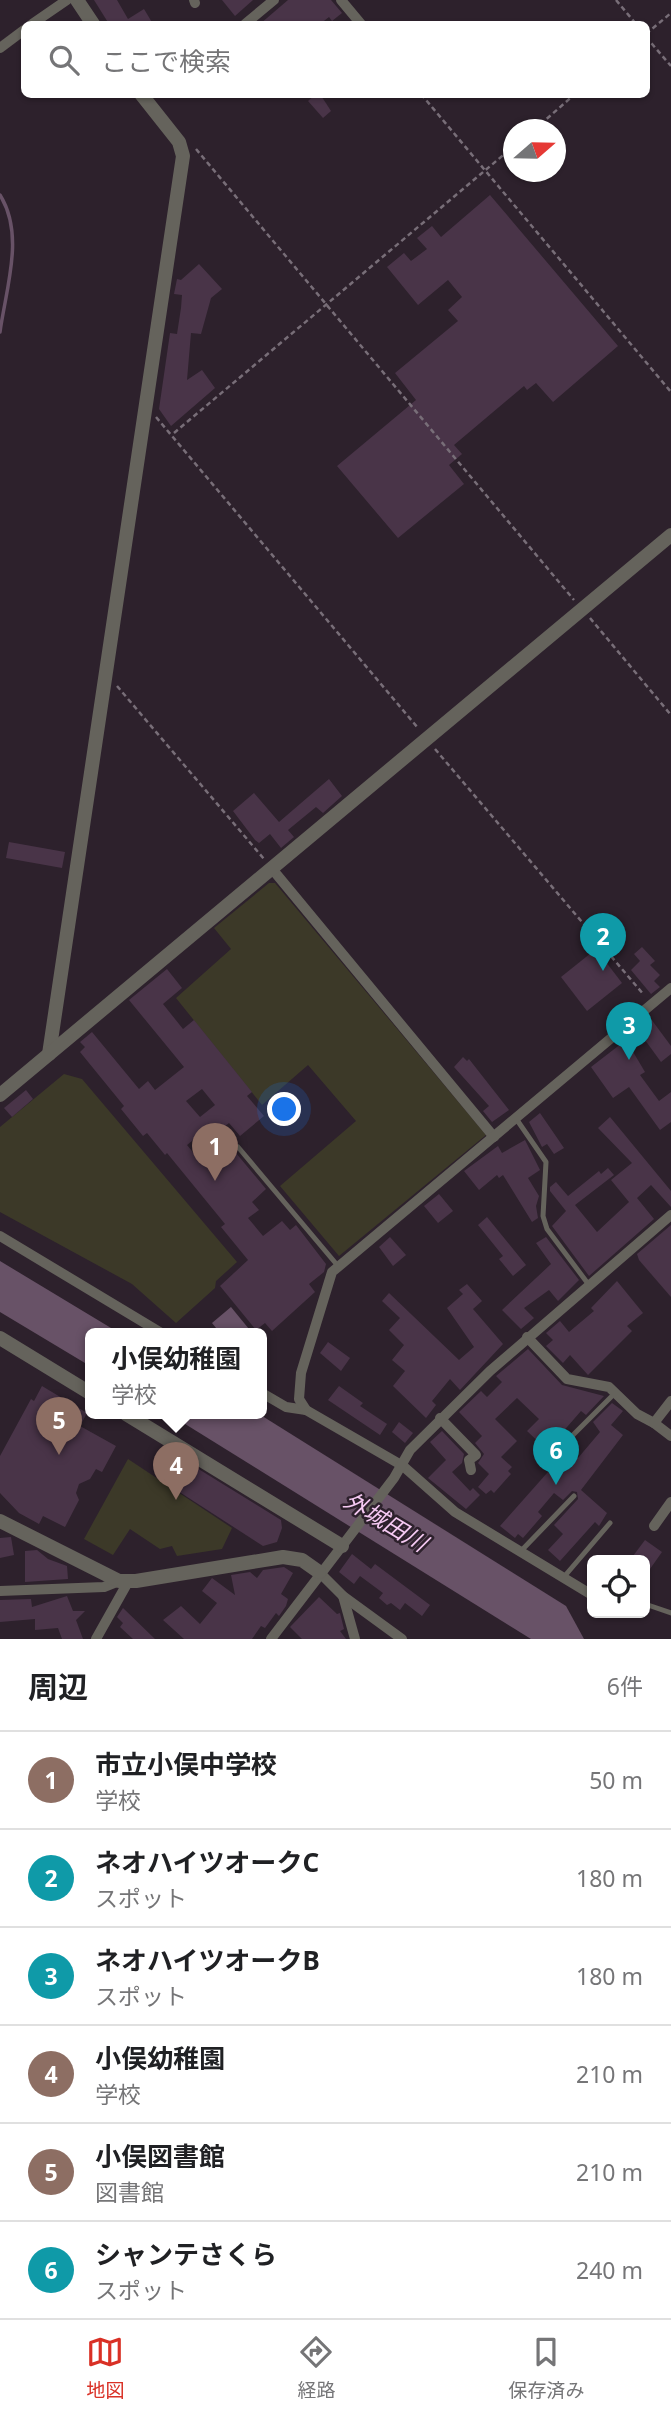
<!DOCTYPE html>
<html lang="ja">
<meta charset="utf-8">
<style>
:root{--surface:#fff;--page:#f6f6f6;--text:#202124;--muted:#757577;--line:#e0e0e0;--accent:#d93025}
body{margin:0;font-family:"Noto Sans","Noto Sans JP",sans-serif;background:var(--page);color:var(--text)}
.controls{position:absolute;right:21px;bottom:21px;display:grid;overflow:hidden;border-radius:10px;box-shadow:0 2px 5px #0004}
.controls button{width:63px;height:63px;display:grid;place-items:center;padding:0;border:0;border-bottom:2px solid var(--line);background:var(--surface);color:var(--text);font:35px sans-serif}
.compass{position:absolute;left:503px;top:119px;width:63px;height:63px;border-radius:50%;background:var(--surface);box-shadow:0 2px 5px #0004;rotate:70deg}
.you{position:absolute;left:285px;top:1110px;width:24px;height:24px;margin:-18px;border:5px solid #fff;border-radius:50%;background:#1a73e8;box-shadow:0 0 0 10px #1a73e833}
.badge{display:grid;place-items:center;width:46px;height:46px;border-radius:50%;background:var(--accent);color:#fff;font-size:23px;font-weight:700}
.pin{position:absolute;translate:-50% -58px;filter:drop-shadow(0 2px 4px #0008)}
.pin::after{content:'';position:absolute;top:37px;width:24px;height:21px;background:inherit;clip-path:polygon(0 0,100% 0,50% 100%)}
.popup{position:absolute;left:85px;top:1328px;width:182px;height:91px;box-sizing:border-box;display:grid;place-content:center;border-radius:10px;background:var(--surface);filter:drop-shadow(0 2px 5px #0005);font-size:23px;white-space:nowrap;color:var(--muted)}
.popup b{font-size:26px;color:var(--text)}
.popup::after{content:'';position:absolute;left:50%;top:100%;margin-left:-14px;border:14px solid transparent;border-top-color:var(--surface)}
.list{margin:0;padding:0;list-style:none}
h2{display:flex;justify-content:space-between;align-items:center;height:91px;margin:0;padding:0 28px;font-size:30px}
h2 small{font-size:23px;font-weight:400;color:var(--muted)}
.list li{display:grid;grid-template-columns:46px 1fr auto;gap:21px;align-items:center;box-sizing:border-box;height:98px;padding:0 28px;border-top:2px solid var(--line)}
.list b{display:block;font-size:26px;white-space:nowrap}
.list p{margin:0;font-size:23px;white-space:nowrap;color:var(--muted)}
.list em{font-size:23px;font-style:normal;color:var(--muted)}
.icon{flex:none;width:38px;height:38px;fill:none;stroke:currentColor;stroke-width:2;stroke-linecap:round;stroke-linejoin:round}
.map{position:relative;flex:none;width:671px;height:1639px;overflow:hidden}
.search{position:absolute;background:var(--surface);box-shadow:0 2px 5px #0004;left:21px;right:21px;top:21px;height:77px;display:flex;align-items:center;gap:18px;box-sizing:border-box;padding:0 24px;border-radius:10px;color:var(--muted);font-size:26px}
.sheet{height:679px;background:var(--surface)}
nav{display:flex;justify-content:space-around;align-items:center;box-sizing:border-box;height:98px;border-top:2px solid var(--line);background:var(--surface);font-size:19px;color:var(--muted)}
nav a{display:grid;justify-items:center;gap:4px}
nav .on{color:var(--accent)}
.map>svg:first-child{display:block}
.green{fill:#3c3928}
.water{fill:#685267}
.lines{fill:none;stroke-linecap:round;stroke-linejoin:round}
.stream{stroke:#685267;stroke-width:3.5}
.building{fill:#493448;fill-rule:evenodd}
.path{stroke:#786e78;stroke-width:2.5;stroke-dasharray:5 3.5;stroke-linecap:butt}
.service{stroke:#65635c;stroke-width:5}
.minor{stroke:#65635c;stroke-width:10}
.tertiary{stroke:#65635c;stroke-width:14}
.labels{text-anchor:middle;dominant-baseline:central;stroke-width:5;stroke-linejoin:round;paint-order:stroke}
.water-label{font-size:23px;font-style:italic;fill:#f6caf3;stroke:#2d212c}
</style>
<div class="map">
<svg width="671" height="1639" viewBox="0 0 671 1639">
<rect width="100%" height="100%" fill="#2d212c"/>
<g class="green">
<path d="M269 883H275L486 1135 339 1256 280 1186 356 1121 308 1065 262 1105 176 998 231 949 214 928Z"/>
<path d="M64 1074 82 1079 237 1262 216 1281 215 1288 176 1323 132 1284 0 1212V1127Z"/>
<path d="M128 1459 232 1528 222 1549 177 1556 172 1546 160 1549 130 1529 113 1555 84 1539Z"/>
</g>
<g class="water">
<path d="M0 1261 121 1334H90V1366L0 1312Z"/>
<path d="M231 1307 253 1334H221L212 1323Z"/>
<path d="M169 1414H259L566 1606 584 1639H531Z"/>
</g>
<g class="lines">
<path class="stream" d="M0 195C25 235 6 288 0 332"/>
</g>
<g class="building">
<path d="M94 0H117L128 19 144 9 153 24H109Z"/>
<path d="M222 0H253L235 16Z"/>
<path d="M288 0H331L342 13 332 21 329 17 320 24H260Z"/>
<path d="M316 94H320L331 111 323 118 308 101Z"/>
<path d="M490 195 618 346 553 402 536 383 527 390 524 386 454 445 462 454 449 465 464 484 398 538 337 466 416 400 395 373 458 321 448 310 462 297 448 280 418 305 387 267 404 253 411 261 427 249 417 238 432 226 441 237Z"/>
<path d="M199 264 222 289 211 298 201 334 191 333 187 380 202 370 215 388 171 426 159 409 170 333 177 334 181 308 182 295 174 294 177 279 181 280Z"/>
<path d="M329 779 342 796 323 813 316 807 288 830 294 837 281 848 270 834 259 843 255 840 233 811 254 793 279 822Z"/>
<path d="M9 842 65 852 62 868 6 858Z"/>
<path d="M642 947 655 961 650 965 660 975 654 981 660 987 651 994 631 970 640 961 634 954Z"/>
<path d="M596 949 622 983 587 1011 561 977Z"/>
<path d="M167 969 182 988 163 1004 183 1029 194 1020 252 1092 247 1096 264 1116 240 1136 229 1123 214 1135 208 1128 187 1145 201 1162 207 1158 212 1163 231 1147 266 1189 252 1202 259 1210 248 1218 263 1236 282 1221 290 1230 296 1225 326 1264 324 1272 309 1284 315 1292 272 1331 265 1323 256 1330 220 1286 248 1260 221 1227 225 1224 167 1153 165 1155 147 1133 143 1136 121 1109 124 1106 80 1052 85 1047 80 1042 92 1032 139 1089 148 1081 155 1090 184 1067 129 1000ZM202 1089 215 1105 200 1117 186 1101Z"/>
<path d="M651 1019 671 1046V1054L661 1062 637 1029Z"/>
<path d="M626 1040 645 1072 640 1075 659 1101 671 1092V1122L660 1130 629 1087 613 1098 591 1067Z"/>
<path d="M463 1057 467 1061 469 1059 509 1110 492 1122 483 1111 489 1106 454 1067Z"/>
<path d="M26 1090 33 1099 12 1117 4 1108Z"/>
<path d="M540 1113 564 1148 554 1154 547 1144 542 1147 529 1122Z"/>
<path d="M610 1117 671 1191V1207L651 1185 637 1198 654 1219 589 1276 552 1226 566 1211 550 1191V1187L556 1182 568 1196 599 1171 601 1174 608 1168 614 1175 575 1205 597 1232 629 1202 611 1180 632 1163 598 1128Z"/>
<path d="M525 1140 540 1170 528 1178 539 1196 536 1206 538 1218 532 1222 503 1175 499 1178 497 1175 479 1190 464 1171 498 1146 502 1153Z"/>
<path d="M439 1194 453 1211 438 1223 424 1206Z"/>
<path d="M487 1217 526 1265 513 1276 499 1259 503 1256 478 1225Z"/>
<path d="M671 1225V1297L639 1260 637 1254Z"/>
<path d="M390 1237 406 1255 393 1266 379 1247Z"/>
<path d="M546 1237 579 1280 558 1301 549 1290 524 1308 534 1318 521 1329 502 1310 551 1264 536 1243Z"/>
<path d="M617 1281 643 1313 627 1326 632 1331 588 1375 570 1355 563 1363 546 1346 553 1340 546 1333 560 1321 569 1332 594 1311 591 1308Z"/>
<path d="M467 1284 482 1301 473 1309 503 1344 460 1390 450 1379 432 1401 436 1405 426 1418 393 1386 405 1371 392 1360 404 1345 389 1330 400 1318 382 1301 389 1293 459 1360 474 1347 447 1308 463 1294 459 1290Z"/>
<path d="M328 1342 350 1358 341 1371 320 1353Z"/>
<path d="M528 1349 562 1385 604 1396 586 1415 581 1411 547 1450 527 1431 539 1419 517 1398 495 1419 517 1441 501 1457 512 1467 508 1471 511 1474 494 1493 491 1490 486 1494 478 1487 489 1474 478 1463 484 1454 475 1443 482 1436 459 1412 481 1391 487 1397 502 1382 496 1376Z"/>
<path d="M42 1386 87 1413 80 1426 116 1446 102 1472 96 1469 90 1479 79 1484 76 1493 79 1500 65 1527 43 1516 39 1524 19 1513 0 1493V1456L31 1399 34 1401Z"/>
<path d="M339 1386 363 1403 360 1406 387 1424 380 1435 328 1400Z"/>
<path d="M612 1403 623 1411 611 1425 623 1435 581 1490 607 1513 599 1526 595 1522 560 1561 548 1550 563 1534 554 1525 578 1499 577 1492 572 1491 563 1500 554 1493 538 1512 542 1516 523 1538 518 1534 515 1538 500 1526 563 1455 570 1461 575 1455 578 1458 600 1432 593 1422Z"/>
<path d="M399 1422 413 1433 405 1443 392 1432Z"/>
<path d="M442 1431 464 1454 462 1463 452 1472 470 1491 473 1488 480 1495 466 1509 428 1478 446 1460 430 1442Z"/>
<path d="M179 1457 281 1520 282 1528 277 1542 263 1546 164 1482Z"/>
<path d="M11 1537 14 1555 0 1558V1538Z"/>
<path d="M645 1540 662 1552 645 1576V1560H630Z"/>
<path d="M37 1550 48 1559 67 1566 68 1579 25 1582V1551Z"/>
<path d="M352 1554 371 1569 375 1564 430 1605 422 1616 405 1603 400 1610 391 1603 387 1605 379 1598 383 1593 360 1576 354 1584 339 1572Z"/>
<path d="M284 1567 293 1573 281 1594 288 1599 286 1606 279 1616 276 1613 265 1628 261 1626 252 1639H184L163 1620 181 1606 200 1624 217 1603 202 1591 212 1578 235 1595 231 1575 250 1572 257 1578 263 1570Z"/>
<path d="M67 1596 73 1611H85L76 1620 83 1639H62L58 1628 35 1630V1619L0 1622V1600L31 1599 32 1607Z"/>
<path d="M319 1597 337 1614 340 1613 344 1629 340 1631 346 1639H302L290 1627Z"/>
<path d="M123 1608 155 1639H133L120 1627 123 1623 117 1617Z"/>
</g>
<g class="lines">
<g class="path">
<path d="M616 0 636 24"/>
<path d="M646 34 671 13"/>
<path d="M646 37 671 66"/>
<path d="M421 94 671 392"/>
<path d="M534 130 575 94"/>
<path d="M196 149 574 600"/>
<path d="M156 417 418 728"/>
<path d="M174 433 514 146"/>
<path d="M590 618 671 715"/>
<path d="M117 686 264 859"/>
<path d="M435 749 644 995"/>
</g>
<g class="service">
<path d="M517 1120 546 1162 543 1216 547 1229 589 1285"/>
<path d="M238 1147 338 1266"/>
<path d="M563 1445 615 1393"/>
<path d="M520 1552 574 1496"/>
<path d="M563 1578 610 1523"/>
<path d="M645 1604 671 1613"/>
</g>
<g class="minor">
<path d="M194 0 195 3"/>
<path d="M341 0 361 24"/>
<path d="M32 24 67 0"/>
<path d="M245 24 274 0"/>
<path d="M0 48 24 30"/>
<path d="M273 870 494 1137"/>
<path d="M0 1236 163 1334"/>
<path d="M527 1337 567 1379 609 1387 637 1414 654 1423"/>
<path d="M262 1393 286 1407 306 1410"/>
<path d="M671 1401 654 1423 671 1436"/>
<path d="M440 1418 476 1455 469 1460 471 1470"/>
<path d="M654 1526 671 1502"/>
<path d="M319 1572 343 1596 402 1639"/>
<path d="M0 1591 104 1587 119 1581"/>
<path d="M592 1595 455 1512 403 1466 306 1410 299 1399 301 1373 332 1272 671 988"/>
<path d="M343 1596 355 1639"/>
<path d="M96 1639 128 1582"/>
<path d="M271 1639 394 1478 410 1450 490 1371 671 1215"/>
</g>
<g class="tertiary">
<path d="M77 0 93 24"/>
<path d="M49 1054 183 156 179 142 141 94"/>
<path d="M0 1095 671 535"/>
<path d="M0 1338 90 1393"/>
<path d="M126 1414 342 1546"/>
<path d="M0 1521 119 1581H136L283 1557 302 1560 319 1572"/>
</g>
</g>
<g class="labels">
<g class="water-label">
<text transform="translate(386 1521) rotate(31)">外城田川</text>
</g>
</g>
</svg>
<div class="controls">
<button><svg class="icon" aria-label="locate" viewBox="0 0 24 24"><circle cx="12" cy="12" r="6"/><path d="M12 2v4M12 18v4M2 12h4M18 12h4"/></svg></button>
</div>
<svg class="compass" viewBox="-18 -18 36 36"><path d="M0-13l5 13h-10z" fill="#e53935"/><path d="M0 13l5-13h-10z" fill="#757577"/></svg>
<div class="you"></div>
<div class="pin badge" style="left:215px;top:1181px;background:#8d6e63">1</div>
<div class="pin badge" style="left:603px;top:971px;background:#0f9aa8">2</div>
<div class="pin badge" style="left:629px;top:1060px;background:#0f9aa8">3</div>
<div class="pin badge" style="left:176px;top:1500px;background:#8d6e63">4</div>
<div class="popup"><b>小俣幼稚園</b>学校</div>
<div class="pin badge" style="left:59px;top:1455px;background:#8d6e63">5</div>
<div class="pin badge" style="left:556px;top:1485px;background:#0f9aa8">6</div>
<div class="search"><svg class="icon" aria-label="search" viewBox="0 0 24 24"><circle cx="10" cy="10" r="6"/><path d="M15 15l6 6"/></svg>ここで検索</div>
</div>
<section class="sheet">
<h2>周辺<small>6件</small></h2>
<ul class="list">
<li><span class="badge" style="background:#8d6e63">1</span><div><b>市立小俣中学校</b><p>学校</p></div><em>50 m</em></li>
<li><span class="badge" style="background:#0f9aa8">2</span><div><b>ネオハイツオークC</b><p>スポット</p></div><em>180 m</em></li>
<li><span class="badge" style="background:#0f9aa8">3</span><div><b>ネオハイツオークB</b><p>スポット</p></div><em>180 m</em></li>
<li><span class="badge" style="background:#8d6e63">4</span><div><b>小俣幼稚園</b><p>学校</p></div><em>210 m</em></li>
<li><span class="badge" style="background:#8d6e63">5</span><div><b>小俣図書館</b><p>図書館</p></div><em>210 m</em></li>
<li><span class="badge" style="background:#0f9aa8">6</span><div><b>シャンテさくら</b><p>スポット</p></div><em>240 m</em></li>
</ul>
</section>
<nav>
<a class="on"><svg class="icon" aria-label="map" viewBox="0 0 24 24"><path d="M3 6l6-2 6 2 6-2v14l-6 2-6-2-6 2zM9 4v14M15 6v14"/></svg>地図</a>
<a><svg class="icon" aria-label="directions" viewBox="0 0 24 24"><path d="M12 3l9 9-9 9-9-9zM9 14v-3h6M13 9l2 2-2 2"/></svg>経路</a>
<a><svg class="icon" aria-label="saved" viewBox="0 0 24 24"><path d="M7 4h10v16l-5-4-5 4z"/></svg>保存済み</a>
</nav>
